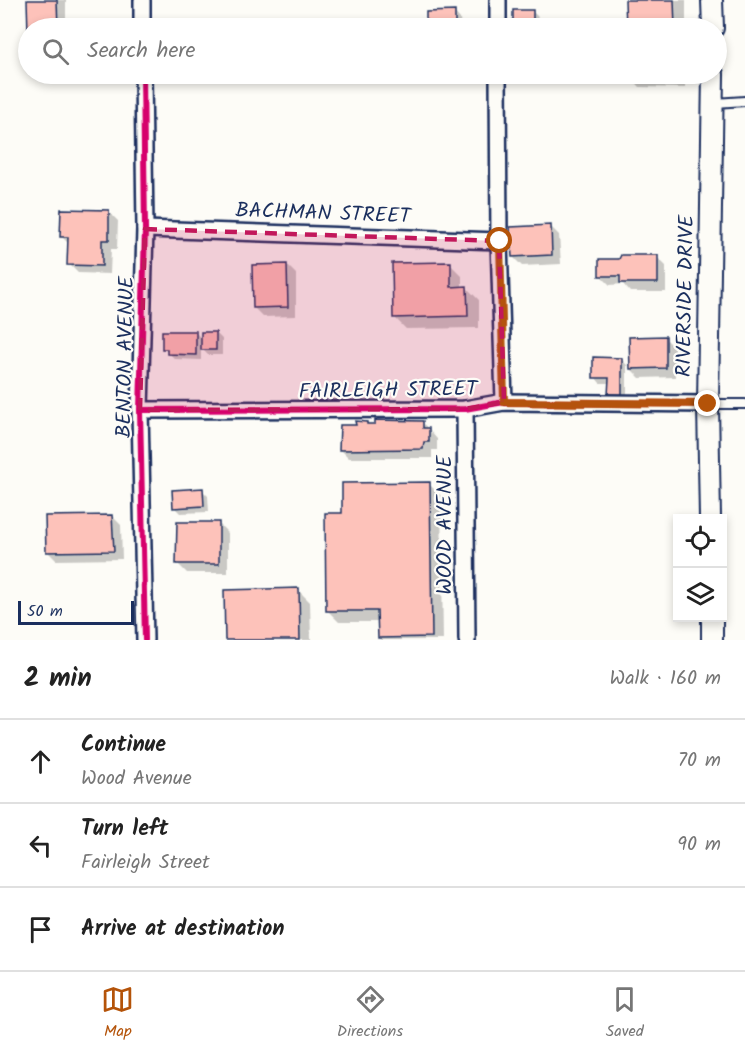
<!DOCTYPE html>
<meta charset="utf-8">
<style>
:root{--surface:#fff;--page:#f6f6f6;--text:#222;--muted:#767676;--line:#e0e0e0;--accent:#b45309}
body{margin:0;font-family:Kalam,sans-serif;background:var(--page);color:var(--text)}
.controls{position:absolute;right:18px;bottom:18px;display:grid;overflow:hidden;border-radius:0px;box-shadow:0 3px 9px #0003}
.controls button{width:54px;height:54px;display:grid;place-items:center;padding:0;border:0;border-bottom:2px solid var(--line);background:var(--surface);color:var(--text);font:30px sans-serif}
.scale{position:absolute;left:18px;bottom:15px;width:116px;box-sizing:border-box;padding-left:6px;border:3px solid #1b2f5e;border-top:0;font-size:16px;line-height:21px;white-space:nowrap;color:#1b2f5e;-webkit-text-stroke:4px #fdfcf7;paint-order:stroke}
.stop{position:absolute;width:18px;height:18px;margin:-14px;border:4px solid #b45309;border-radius:50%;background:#fff}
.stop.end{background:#b45309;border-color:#fff;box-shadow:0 2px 6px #0008}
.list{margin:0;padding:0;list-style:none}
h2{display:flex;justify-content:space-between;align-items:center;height:78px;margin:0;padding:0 24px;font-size:26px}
h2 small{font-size:20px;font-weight:400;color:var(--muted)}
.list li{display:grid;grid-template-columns:39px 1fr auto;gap:18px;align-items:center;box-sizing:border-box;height:84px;padding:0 24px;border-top:2px solid var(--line)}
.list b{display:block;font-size:22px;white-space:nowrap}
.list p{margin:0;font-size:20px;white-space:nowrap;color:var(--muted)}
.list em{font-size:20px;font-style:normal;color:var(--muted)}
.icon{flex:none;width:33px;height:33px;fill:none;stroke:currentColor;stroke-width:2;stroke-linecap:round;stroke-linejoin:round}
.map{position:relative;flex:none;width:745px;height:640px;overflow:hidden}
.search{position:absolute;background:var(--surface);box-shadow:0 3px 9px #0003;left:18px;right:18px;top:18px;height:66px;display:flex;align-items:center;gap:15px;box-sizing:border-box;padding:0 21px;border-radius:33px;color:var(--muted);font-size:22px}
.sheet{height:330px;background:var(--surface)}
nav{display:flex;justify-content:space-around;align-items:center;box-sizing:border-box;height:84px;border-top:2px solid var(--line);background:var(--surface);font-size:16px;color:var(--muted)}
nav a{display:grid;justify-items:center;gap:3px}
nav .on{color:var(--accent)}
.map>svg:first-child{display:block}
.shadow{fill:#0003}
.building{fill:#fdc2ba;stroke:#1b2f5e;stroke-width:1.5}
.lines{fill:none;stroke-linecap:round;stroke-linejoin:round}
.service-casing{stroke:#1b2f5e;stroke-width:12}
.minor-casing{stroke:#1b2f5e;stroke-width:20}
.tertiary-casing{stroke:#1b2f5e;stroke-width:24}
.service{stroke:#fdfcf7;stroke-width:8}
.minor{stroke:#fdfcf7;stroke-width:15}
.tertiary{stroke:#fdfcf7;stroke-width:20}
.cycleway-casing{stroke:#fdfcf7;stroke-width:10}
.cycleway{stroke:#d6006c;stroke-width:6}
.route{stroke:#b45309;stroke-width:8}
.marked{fill:#c2185b;fill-opacity:0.2;stroke:#c2185b;stroke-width:4.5;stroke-dasharray:12 8;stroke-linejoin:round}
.labels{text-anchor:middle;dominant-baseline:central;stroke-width:4.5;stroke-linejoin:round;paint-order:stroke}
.street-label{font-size:21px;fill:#1b2f5e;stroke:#fdfcf7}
</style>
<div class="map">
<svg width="745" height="640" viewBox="0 0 745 640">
<rect width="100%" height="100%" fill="#fdfcf7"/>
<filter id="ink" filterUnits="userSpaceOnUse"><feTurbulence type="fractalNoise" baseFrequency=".0167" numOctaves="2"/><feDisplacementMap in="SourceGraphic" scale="12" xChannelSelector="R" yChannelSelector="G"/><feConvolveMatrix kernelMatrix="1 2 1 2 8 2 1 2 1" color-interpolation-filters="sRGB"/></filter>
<g filter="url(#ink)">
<g class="shadow">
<rect x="29" y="0" width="37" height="28"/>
<path d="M626 0H686V28H627Z"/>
<path d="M532 11 538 17V28H515L514 12Z"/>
<path d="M427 13H455L460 19 461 28H427Z"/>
<path d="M628 74H685V88L640 87Z"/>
<path d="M109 212 118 221 117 249H111L110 274 78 273 69 264V244L61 236Z"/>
<path d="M550 226 559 235 561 264 522 266 513 257Z"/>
<path d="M657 257 666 266V292H630L623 284 610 285 601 276Z"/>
<path d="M450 264 462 276V288H467L479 300V328L406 329 394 317Z"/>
<path d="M287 265 296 274V316L263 317 254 308Z"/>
<path d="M196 333 202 339 216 333 222 339V355H208L201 348V360L175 359 163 348Z"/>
<path d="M665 338 674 347 675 377 640 378 631 369Z"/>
<path d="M621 359 627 365V401L616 400 610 395V383H600L595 377Z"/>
<path d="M422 422 437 439V450H432V458H349L340 449 358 426 367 423 369 426Z"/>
<path d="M429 484 441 496 443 640H381L379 638V622H339L327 610 344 514Z"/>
<path d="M202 490 208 496 209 512 180 513 174 507Z"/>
<path d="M112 516 121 525 122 559 56 560 47 551Z"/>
<path d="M219 524 228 533V573H187L178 564Z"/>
<path d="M298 590 310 602 311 640H226Z"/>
</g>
<g class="building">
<path d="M27 0H57L58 28H28V33Z"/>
<path d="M625 0H674L675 28H626Z"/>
<rect x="513" y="10" width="20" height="18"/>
<path d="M455 11V28H426V12Z"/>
<rect x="626" y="74" width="47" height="2"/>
<path d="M61 209 109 210V240H102V266L67 265 68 237H60Z"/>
<path d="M551 225 552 255 512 257 510 227Z"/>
<path d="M621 255H658V283H620V276H599V259H619Z"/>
<path d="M451 262V287L467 286 468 316 393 318 392 263Z"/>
<path d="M287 264 288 307 253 308 252 265Z"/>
<path d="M162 331H196V355L167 354V349H162Z"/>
<rect x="201" y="332" width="15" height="18"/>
<path d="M666 336V368L630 369 629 337Z"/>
<path d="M593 357 622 358V395H608L609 378H593Z"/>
<path d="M375 420 423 421V428H429V442H424L423 449 339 450 340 425H356L355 421 367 422V424H375Z"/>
<path d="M430 482 432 637 378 638 377 611H326L325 513H342V483Z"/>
<path d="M203 488 204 506 173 508 172 490Z"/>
<path d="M112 515 114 551 46 552 45 516Z"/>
<path d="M177 522H219V564H176Z"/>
<path d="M299 588 300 640H225L224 590Z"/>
</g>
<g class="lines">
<g class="service-casing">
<g id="service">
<path d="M715 103 745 101"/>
<path d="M708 404H745"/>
</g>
</g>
<g class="minor-casing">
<g id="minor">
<path d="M142 0V28"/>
<path d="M498 0V28"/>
<path d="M143 74 145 229 140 410 145 640"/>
<path d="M498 74 499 241 504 402"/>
<path d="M145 229 499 241"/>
<path d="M465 409 467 640"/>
<path d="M140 410 465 409 504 402 708 404"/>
</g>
</g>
<g class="tertiary-casing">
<g id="tertiary">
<path d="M712 0 713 28"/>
<path d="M710 518 708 404 713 74"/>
<path d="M712 618V640"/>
</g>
</g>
<use href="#service" class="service"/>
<use href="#minor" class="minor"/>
<use href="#tertiary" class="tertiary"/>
<g class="cycleway-casing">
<g id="cycleway">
<path d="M143 74 145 229 140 410 145 640"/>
<path d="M140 410 465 409 504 402 708 404"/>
</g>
</g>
<use href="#cycleway" class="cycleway"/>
</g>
</g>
<g class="lines" filter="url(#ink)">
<path class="route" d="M500 241 504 402 708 404"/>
</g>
<path class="marked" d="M145 229 499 241 504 402 465 409 140 410Z"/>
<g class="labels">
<g class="street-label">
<text transform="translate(323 214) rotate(2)">BACHMAN STREET</text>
<text transform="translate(686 296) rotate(-89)">RIVERSIDE DRIVE</text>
<text transform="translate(126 357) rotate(-89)">BENTON AVENUE</text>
<text transform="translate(388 391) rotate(-1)">FAIRLEIGH STREET</text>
<text transform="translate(445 525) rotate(-90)">WOOD AVENUE</text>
</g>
</g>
</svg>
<div class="controls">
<button><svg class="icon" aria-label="locate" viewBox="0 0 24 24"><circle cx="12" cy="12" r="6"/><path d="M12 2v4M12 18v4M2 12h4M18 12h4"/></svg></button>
<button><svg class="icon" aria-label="layers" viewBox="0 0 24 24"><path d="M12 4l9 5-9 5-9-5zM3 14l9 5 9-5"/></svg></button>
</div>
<div class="scale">50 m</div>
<div class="stop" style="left:500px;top:241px"></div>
<div class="stop end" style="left:708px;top:404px"></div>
<div class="search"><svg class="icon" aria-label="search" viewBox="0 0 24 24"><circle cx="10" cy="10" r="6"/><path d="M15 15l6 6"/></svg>Search here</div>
</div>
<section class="sheet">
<h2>2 min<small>Walk · 160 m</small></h2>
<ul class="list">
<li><svg class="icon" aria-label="ahead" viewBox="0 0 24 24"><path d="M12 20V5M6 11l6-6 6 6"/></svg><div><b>Continue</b><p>Wood Avenue</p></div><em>70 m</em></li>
<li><svg class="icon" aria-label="left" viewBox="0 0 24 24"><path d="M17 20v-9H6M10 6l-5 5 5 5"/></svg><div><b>Turn left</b><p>Fairleigh Street</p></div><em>90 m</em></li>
<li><svg class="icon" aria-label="arrive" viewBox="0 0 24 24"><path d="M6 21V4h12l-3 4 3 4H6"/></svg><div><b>Arrive at destination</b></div></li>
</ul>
</section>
<nav>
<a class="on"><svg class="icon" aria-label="map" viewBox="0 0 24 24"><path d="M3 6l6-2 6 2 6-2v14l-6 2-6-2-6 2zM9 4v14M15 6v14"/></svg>Map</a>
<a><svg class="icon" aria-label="directions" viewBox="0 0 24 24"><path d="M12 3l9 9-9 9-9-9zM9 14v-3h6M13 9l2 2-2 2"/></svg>Directions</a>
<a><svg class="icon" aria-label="saved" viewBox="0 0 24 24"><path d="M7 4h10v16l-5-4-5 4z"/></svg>Saved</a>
</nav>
